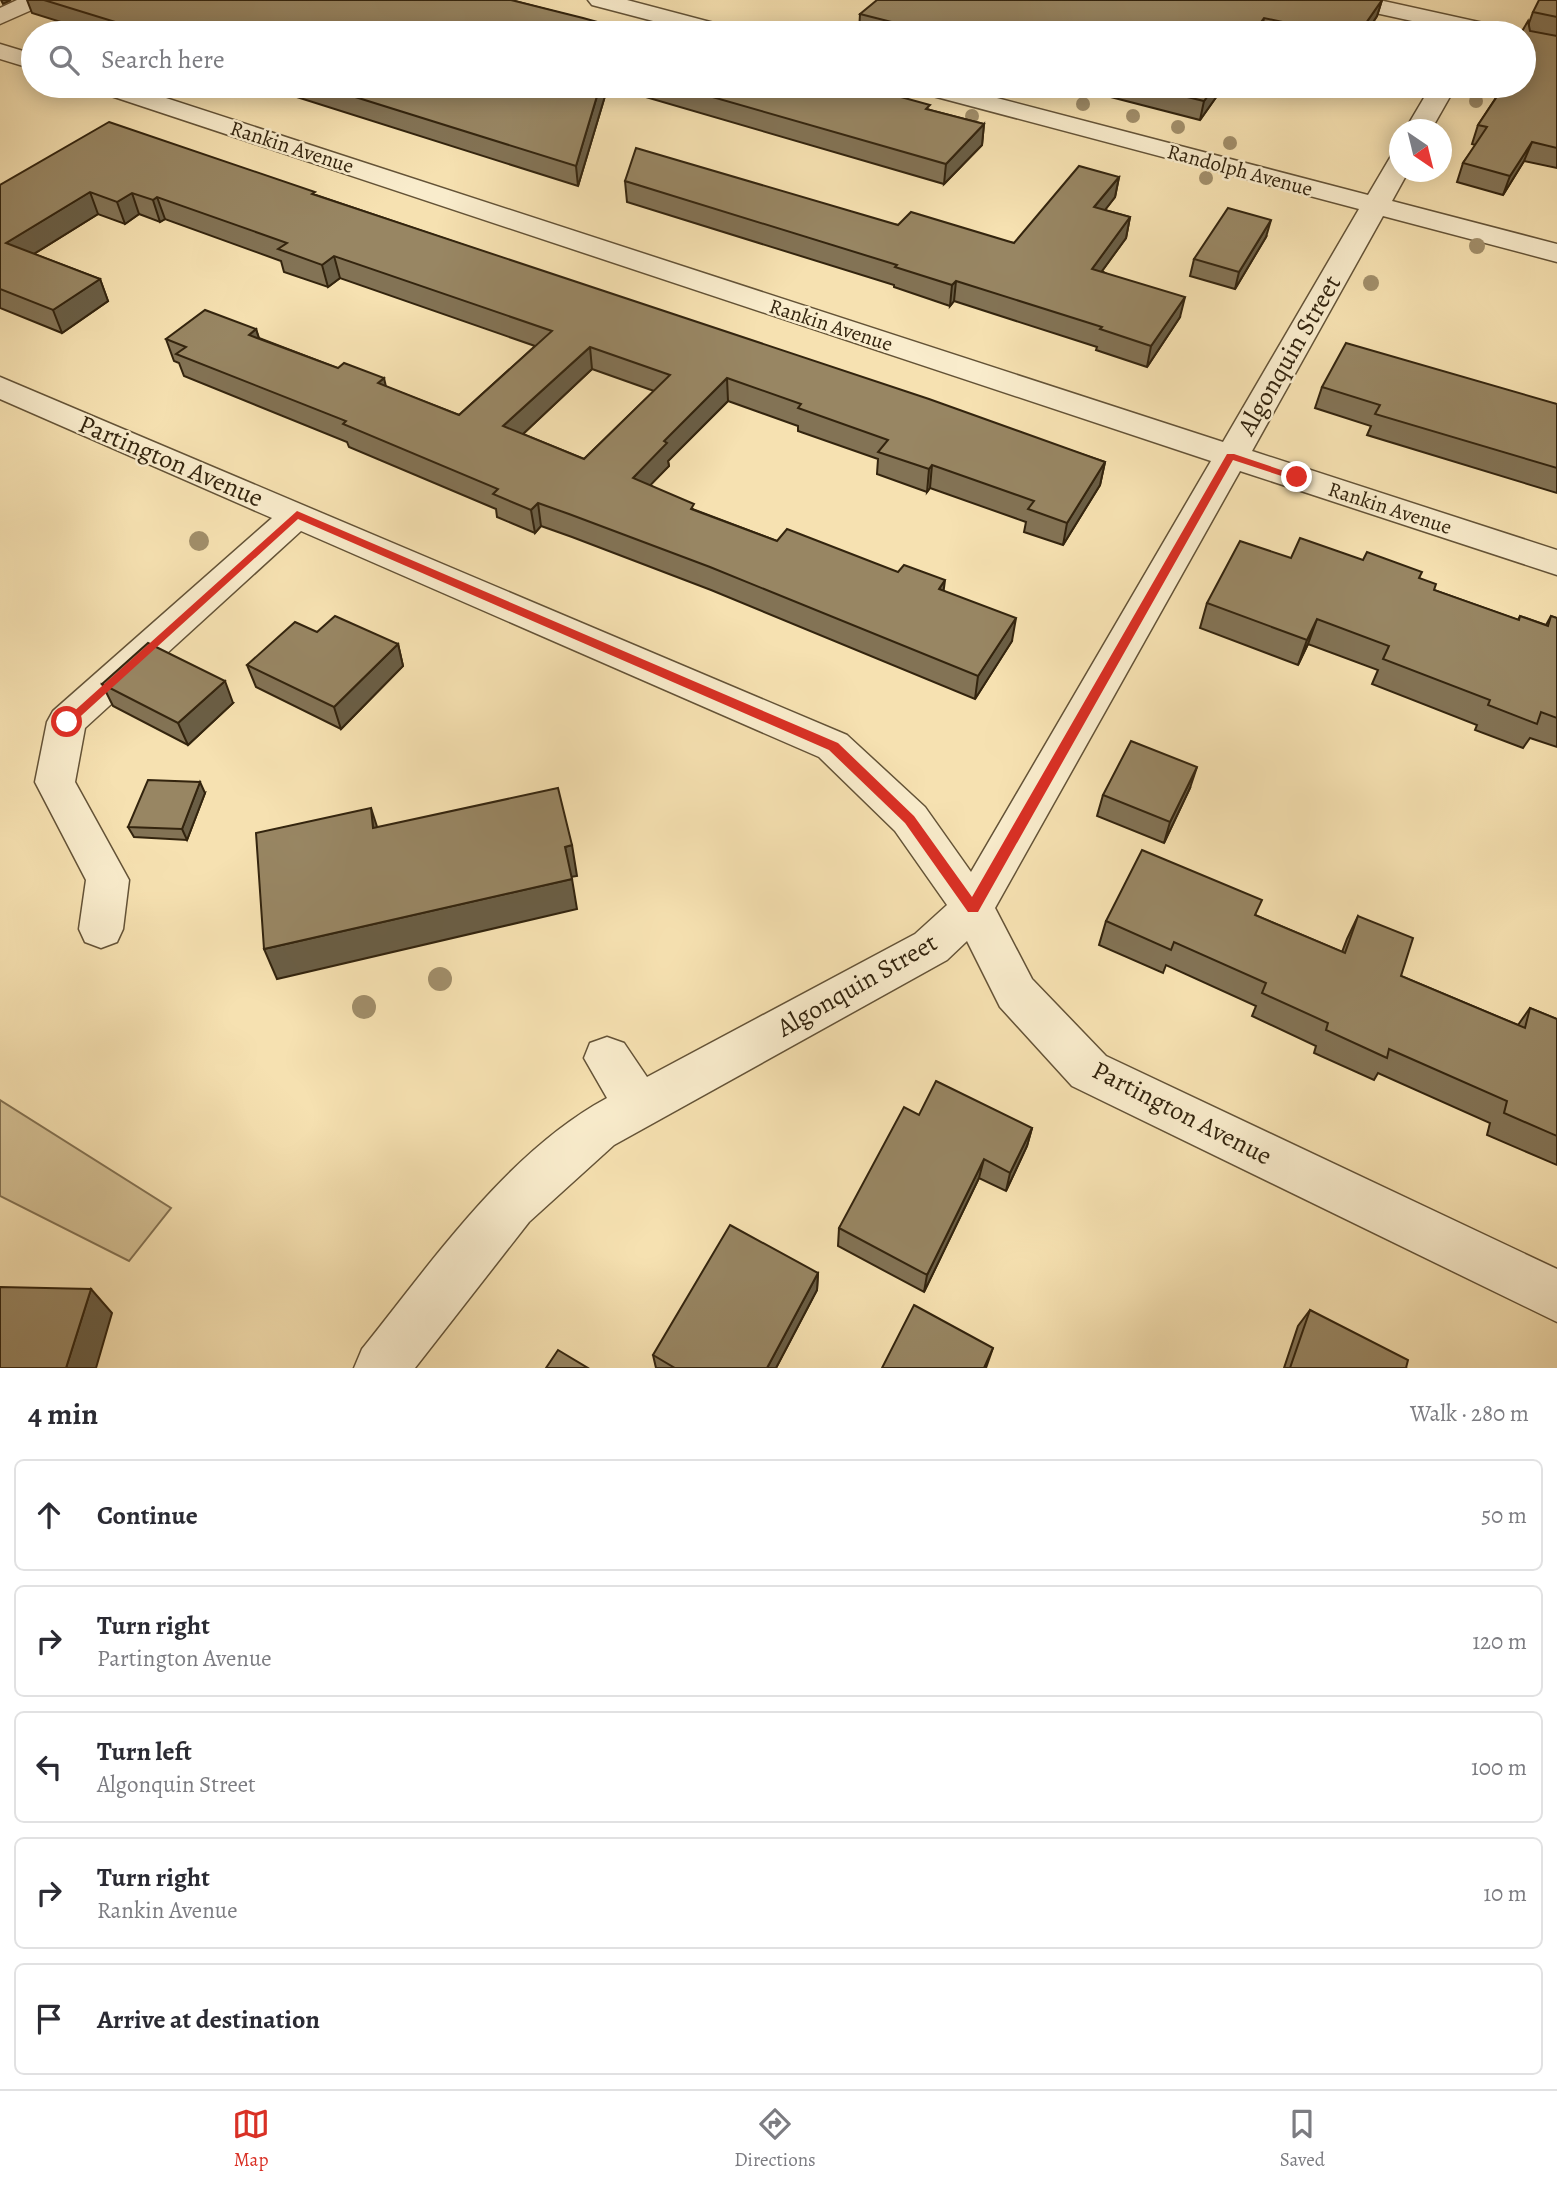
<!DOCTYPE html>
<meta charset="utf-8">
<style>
:root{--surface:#fff;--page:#f2f2f3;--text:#2b2b33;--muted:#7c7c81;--line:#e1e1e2;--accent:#d93025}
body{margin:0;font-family:Alegreya,serif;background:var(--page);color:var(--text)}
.compass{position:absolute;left:1389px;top:119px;width:63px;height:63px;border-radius:50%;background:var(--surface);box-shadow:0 4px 18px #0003;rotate:145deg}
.stop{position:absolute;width:21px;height:21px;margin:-16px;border:5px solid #d93025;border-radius:50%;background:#fff}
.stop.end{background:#d93025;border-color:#fff;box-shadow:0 2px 7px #0008}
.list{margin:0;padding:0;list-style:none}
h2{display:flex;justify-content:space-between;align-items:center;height:91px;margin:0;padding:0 28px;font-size:30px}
h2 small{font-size:23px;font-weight:400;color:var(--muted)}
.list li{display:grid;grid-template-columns:46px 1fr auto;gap:21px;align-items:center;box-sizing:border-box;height:112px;margin:0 14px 14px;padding:0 14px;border:2px solid var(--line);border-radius:10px}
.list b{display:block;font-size:26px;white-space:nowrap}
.list p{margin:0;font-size:23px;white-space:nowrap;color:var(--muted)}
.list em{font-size:23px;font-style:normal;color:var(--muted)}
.icon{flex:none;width:38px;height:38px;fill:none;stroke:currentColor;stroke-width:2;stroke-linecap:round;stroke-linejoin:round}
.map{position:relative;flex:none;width:1557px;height:1368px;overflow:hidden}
.search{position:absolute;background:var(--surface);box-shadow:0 4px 18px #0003;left:21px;right:21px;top:21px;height:77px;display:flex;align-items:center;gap:18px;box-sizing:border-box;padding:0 24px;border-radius:38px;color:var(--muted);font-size:26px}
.sheet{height:721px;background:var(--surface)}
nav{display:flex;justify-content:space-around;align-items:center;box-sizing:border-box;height:98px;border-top:2px solid var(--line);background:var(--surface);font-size:19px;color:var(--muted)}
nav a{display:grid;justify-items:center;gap:4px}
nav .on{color:var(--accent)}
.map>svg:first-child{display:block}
.green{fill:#d5c195;stroke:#847252;stroke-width:2}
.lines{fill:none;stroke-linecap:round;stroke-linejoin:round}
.minor-casing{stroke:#645337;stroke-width:3}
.minor{fill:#f9eccc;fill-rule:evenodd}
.tree{fill:#a18e6a}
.wall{fill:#837355;stroke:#33240e;stroke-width:2;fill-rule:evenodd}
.shaded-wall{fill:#6a5e45;stroke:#33240e;stroke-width:2}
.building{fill:#988663;stroke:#33240e;stroke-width:2;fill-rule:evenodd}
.route{fill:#d93025}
.labels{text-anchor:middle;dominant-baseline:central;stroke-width:5;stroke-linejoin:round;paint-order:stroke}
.far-street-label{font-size:21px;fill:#33240e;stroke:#f9eccc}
.street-label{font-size:26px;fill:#33240e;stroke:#f9eccc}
</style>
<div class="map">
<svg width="1557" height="1368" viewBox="0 0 1557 1368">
<rect width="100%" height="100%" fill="#f6e1b1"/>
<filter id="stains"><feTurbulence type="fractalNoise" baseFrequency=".00286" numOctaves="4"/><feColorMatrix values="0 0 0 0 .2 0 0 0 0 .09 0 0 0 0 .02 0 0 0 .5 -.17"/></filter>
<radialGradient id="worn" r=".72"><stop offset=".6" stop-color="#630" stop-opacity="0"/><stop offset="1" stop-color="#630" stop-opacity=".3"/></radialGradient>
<path class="green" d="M0 1100 171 1208 129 1261 0 1196Z"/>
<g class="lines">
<g class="minor-casing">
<g id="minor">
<path d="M17 0H47L43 5 0 24V8Z"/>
<path d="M588 0H627L733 28 737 33H699L592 5Z"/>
<path d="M1335 0H1379L1506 28 1510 33H1467L1339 5Z"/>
<path d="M0 44 33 54V69L0 59Z"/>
<path d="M93 86H129L1223 442 1359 209 914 91 911 86H951L1368 195 1391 156 1400 154V172H1408L1392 201 1557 244V262L1383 216 1252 451 1557 550V575L1240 471 995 908 1032 979 1106 1056 1557 1269V1322L1072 1086 1000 1007 967 941 947 960 614 1145 529 1222 415 1368H354L362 1349C432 1262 507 1152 607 1098L584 1058 590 1043 607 1037 624 1043 647 1077 915 934 947 905 895 831 819 757 301 531 85 728 75 782 129 880 123 929 117 942 101 948 85 942 79 929 86 880 35 782 47 722 53 711 272 518 0 399V377L847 735 925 807 971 872 1211 461 96 91Z"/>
<path d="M1431 86H1456L1431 130H1405Z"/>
</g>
</g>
<use href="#minor" class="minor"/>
</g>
<g class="tree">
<circle cx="1476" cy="101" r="7"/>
<circle cx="1083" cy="104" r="7"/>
<circle cx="972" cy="116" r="7"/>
<circle cx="1133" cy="116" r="7"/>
<circle cx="1178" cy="127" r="7"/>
<circle cx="1230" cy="143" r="7"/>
<circle cx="1206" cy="178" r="7"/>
<circle cx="1477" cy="246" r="8"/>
<circle cx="1371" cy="283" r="8"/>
<circle cx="199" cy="541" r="10"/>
<circle cx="440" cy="979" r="12"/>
<circle cx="364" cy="1007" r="12"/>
</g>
<g class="wall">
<path d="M27 0H511L637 33H96L32 13Z"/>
<path d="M1382 0 1377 16 1366 33H864L859 32 860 14Z"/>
<path d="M1557 0V168L1524 161 1503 195 1457 182 1463 163 1476 145 1472 144 1478 125 1501 90 1495 89 1496 86H1524L1529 23 1533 12Z"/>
<path d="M262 86H861L930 110 984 124 982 145 944 184 608 86 578 186Z"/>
<path d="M1068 86H1224L1200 120Z"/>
<path d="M1119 177 1115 197 1105 210 1130 217 1126 238 1102 271 1180 317 1147 367 1096 350 1097 347 954 301 950 306 894 287V285L627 202 625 181 898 225 1014 243Z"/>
<path d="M0 185 316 195 1105 462 1100 485 1063 545 1024 532 1026 522 930 488 927 492 877 474 878 459 798 431V426L728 401 668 461 669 466 650 485 695 510 777 541 944 591 1012 641 975 699 711 590 572 537 541 526 535 533 497 517 496 509 349 447 347 442 184 376 179 363 174 361 166 339 256 329 259 338 459 415 535 346 340 278 328 287 284 272 281 261 165 219 160 222 139 214 125 224 98 214 34 254 100 279 108 301 62 333 0 308ZM592 369 654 391 584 459 523 434Z"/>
<path d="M1266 237 1235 289 1190 276 1194 259Z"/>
<path d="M1322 387 1557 404V493L1367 435 1371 426 1315 408Z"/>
<path d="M1291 558 1419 578 1434 590 1518 620 1520 616 1546 625 1551 616 1557 618V747L1530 738 1523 748 1475 730 1477 725 1372 684 1378 670 1308 644 1298 665 1200 628 1207 603Z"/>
<path d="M317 632 398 644 403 666 341 729 256 687 247 665Z"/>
<path d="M102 684 233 703 188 745 113 706Z"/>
<path d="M1190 788 1164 843 1097 816 1103 795Z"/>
<path d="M205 793 187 840 134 837 128 827Z"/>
<path d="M1255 915 1342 952 1347 939 1358 916 1401 976 1518 1025 1530 1008 1557 1019V1165L1487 1135 1490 1123 1378 1073 1374 1080 1314 1053 1316 1046 1252 1016 1256 1006 1166 965 1163 973 1099 945 1106 921Z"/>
<path d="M919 1115 1032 1128 1027 1146 1006 1191 979 1178 924 1292 838 1246 839 1228Z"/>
<path d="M818 1273 817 1290 776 1368H656L653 1355Z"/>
<path d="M1310 1310 1406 1368H1284L1298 1326Z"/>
</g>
<g class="shaded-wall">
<path d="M1 0H11L3 4Z"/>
<path d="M1382 0 1377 16 1366 33H1359Z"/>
<path d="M1264 18 1261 33H1253Z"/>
<path d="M600 86H608L578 186 576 166Z"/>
<path d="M1215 86H1224L1200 120 1204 101Z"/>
<path d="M984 124 982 145 944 184 946 164Z"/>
<path d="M1532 142 1524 161 1503 195 1510 176Z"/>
<path d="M1119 177 1115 197 1091 228 1094 207Z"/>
<path d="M90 192 98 214 16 265 6 243Z"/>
<path d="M132 193 139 214 125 224 117 202Z"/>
<path d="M157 197 165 219 160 222 153 200Z"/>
<path d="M1130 217 1126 238 1089 289 1092 269Z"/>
<path d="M1271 220 1266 237 1235 289 1239 272Z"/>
<path d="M334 256 340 278 328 287 322 265Z"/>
<path d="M100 279 108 301 62 333 53 310Z"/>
<path d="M956 281 954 301 950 306 952 285Z"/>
<path d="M1185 297 1180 317 1147 367 1151 346Z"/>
<path d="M256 329 263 352 249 335Z"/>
<path d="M590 347 592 369 507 449 503 426Z"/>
<path d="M384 378 389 400 378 383Z"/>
<path d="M727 378 728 401 668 461 669 466 635 501 633 478 664 441Z"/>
<path d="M1105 462 1100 485 1063 545 1067 523Z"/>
<path d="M932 465 930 488 927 492 929 469Z"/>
<path d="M538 503 541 526 535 533 531 510Z"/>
<path d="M945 580 942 603 939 589Z"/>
<path d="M1016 618 1012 641 975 699 978 676Z"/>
<path d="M1317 619 1308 644 1298 665 1307 640Z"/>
<path d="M398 644 403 666 341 729 334 707Z"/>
<path d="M225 681 233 703 188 745 178 723Z"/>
<path d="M1197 767 1190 788 1164 843 1170 822Z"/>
<path d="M200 782 205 793 187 840 182 829Z"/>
<path d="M371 808 381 839 373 828Z"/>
<path d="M572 845 577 876 570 877 565 847Z"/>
<path d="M572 879 577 909 277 979 264 949Z"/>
<path d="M1032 1128 1027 1146 1006 1191 1010 1173Z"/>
<path d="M984 1159 979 1178 924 1292 927 1275Z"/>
<path d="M818 1273 817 1290 776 1368H767Z"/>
<path d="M91 1289 112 1313 96 1368H66Z"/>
<path d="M993 1348 986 1368H984Z"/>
</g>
<g class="building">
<path d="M44 0H511L583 18 637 33H151Z"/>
<path d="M877 0H1382L1359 33H1334L1264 18 1253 33H935L860 14Z"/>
<path d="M1539 0H1557V17L1533 12Z"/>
<path d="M1528 21 1530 31 1557 36V148L1532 142 1510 176 1463 163 1487 127 1478 125 1504 86H1524V33H1521Z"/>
<path d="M320 86H600L576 166Z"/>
<path d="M674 86H861L930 105 926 109 984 124 946 164Z"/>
<path d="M1142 86H1215L1204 101Z"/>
<path d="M109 122 315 192 312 194 929 399 1105 462 1067 523 1028 509 1034 501 932 465 929 469 878 452 888 440 798 408 801 404 727 378 664 441 667 443 633 478 694 504 691 509 777 541 787 529 898 572 904 565 945 580 939 589 1016 618 978 676 710 567 569 514 538 503 531 510 493 494 498 489 343 424 346 421 176 354 186 347 166 339 205 310 256 329 249 335 338 368 344 363 384 378 378 383 459 415 552 331 334 256 322 265 278 249 287 243 157 197 153 200 132 193 117 202 90 192 6 243 100 279 53 310 0 289V185ZM590 347 670 375 584 459 503 426Z"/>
<path d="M636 148 898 225 911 212 1014 243 1079 166 1119 177 1094 207 1130 217 1092 269 1185 297 1151 346 1100 329 1102 327 956 281 952 285 895 267 897 265 625 181Z"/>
<path d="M1228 208 1271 220 1239 272 1194 259Z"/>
<path d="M1346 343 1557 404V468L1375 414 1380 405 1322 387Z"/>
<path d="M1300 538 1363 560 1367 552 1422 572 1419 578 1436 584 1434 590 1519 620 1520 616 1548 626 1551 616 1557 618V718L1541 712 1537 724 1488 705 1490 700 1383 659 1389 646 1317 619 1307 640 1207 603 1240 541 1291 558Z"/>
<path d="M335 616 398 644 334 707 247 665 295 622 317 632Z"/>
<path d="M148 643 225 681 178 723 102 684Z"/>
<path d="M1131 741 1197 767 1170 822 1103 795Z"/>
<path d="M148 780 200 782 182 829 128 827Z"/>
<path d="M558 788 572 845 565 847 572 879 264 949 256 833 371 808 373 828Z"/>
<path d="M1142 850 1262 900 1255 915 1345 953 1358 916 1413 938 1401 976 1525 1028 1530 1008 1557 1019V1136L1504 1113 1507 1101 1389 1049 1387 1058 1326 1030 1328 1023 1262 993 1266 983 1174 942 1171 950 1106 921Z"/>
<path d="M936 1081 1032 1128 1010 1173 984 1159 927 1275 839 1228 904 1107 919 1115Z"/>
<path d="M730 1225 818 1273 767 1368H675L653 1355Z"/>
<path d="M0 1287 91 1289 66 1368H0Z"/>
<path d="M914 1305 993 1348 984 1368H882Z"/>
<path d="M1310 1310 1408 1360 1406 1368H1290Z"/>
<path d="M558 1350 588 1368H546Z"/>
</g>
<path class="route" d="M1227 454H1234L1302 477 1297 481 1233 460 978 912H968L905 823 829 750 298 519 71 725 67 726 62 722 297 511 838 743 914 816 972 897Z"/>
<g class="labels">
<g class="far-street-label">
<text transform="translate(292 147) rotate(18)">Rankin Avenue</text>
<text transform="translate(1240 170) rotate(15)">Randolph Avenue</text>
<text transform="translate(831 325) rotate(18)">Rankin Avenue</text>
<text transform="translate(1390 508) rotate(18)">Rankin Avenue</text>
</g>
<g class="street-label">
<text transform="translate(1289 355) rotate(-60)">Algonquin Street</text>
<text transform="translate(171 461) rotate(23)">Partington Avenue</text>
<text transform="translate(857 985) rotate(-30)">Algonquin Street</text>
<text transform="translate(1182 1113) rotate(27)">Partington Avenue</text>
</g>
</g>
<rect width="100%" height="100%" filter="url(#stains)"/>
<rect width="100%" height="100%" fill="url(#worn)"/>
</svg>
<svg class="compass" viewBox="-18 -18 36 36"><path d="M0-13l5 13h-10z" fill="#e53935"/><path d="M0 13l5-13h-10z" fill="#7c7c81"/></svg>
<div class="stop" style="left:67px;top:722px"></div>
<div class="stop end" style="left:1297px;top:477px"></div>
<div class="search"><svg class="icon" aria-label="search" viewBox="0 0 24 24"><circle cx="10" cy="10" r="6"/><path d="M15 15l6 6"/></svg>Search here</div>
</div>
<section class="sheet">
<h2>4 min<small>Walk · 280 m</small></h2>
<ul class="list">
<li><svg class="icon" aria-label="ahead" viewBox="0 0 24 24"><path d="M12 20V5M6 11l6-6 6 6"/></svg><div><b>Continue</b></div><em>50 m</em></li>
<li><svg class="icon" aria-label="right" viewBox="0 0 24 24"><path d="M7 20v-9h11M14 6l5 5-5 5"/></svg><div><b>Turn right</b><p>Partington Avenue</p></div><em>120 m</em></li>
<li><svg class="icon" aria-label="left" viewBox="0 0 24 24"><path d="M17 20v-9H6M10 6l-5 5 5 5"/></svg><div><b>Turn left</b><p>Algonquin Street</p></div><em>100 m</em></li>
<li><svg class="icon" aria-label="right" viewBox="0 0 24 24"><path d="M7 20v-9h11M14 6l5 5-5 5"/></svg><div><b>Turn right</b><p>Rankin Avenue</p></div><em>10 m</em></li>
<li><svg class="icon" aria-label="arrive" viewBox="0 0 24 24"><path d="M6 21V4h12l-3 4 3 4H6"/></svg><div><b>Arrive at destination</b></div></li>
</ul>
</section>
<nav>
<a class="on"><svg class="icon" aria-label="map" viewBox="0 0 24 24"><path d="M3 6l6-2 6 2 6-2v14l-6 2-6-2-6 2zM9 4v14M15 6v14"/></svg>Map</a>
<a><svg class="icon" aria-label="directions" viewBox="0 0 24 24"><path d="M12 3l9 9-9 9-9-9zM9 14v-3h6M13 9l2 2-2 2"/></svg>Directions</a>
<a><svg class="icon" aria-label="saved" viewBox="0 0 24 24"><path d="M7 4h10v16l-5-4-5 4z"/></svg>Saved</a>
</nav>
